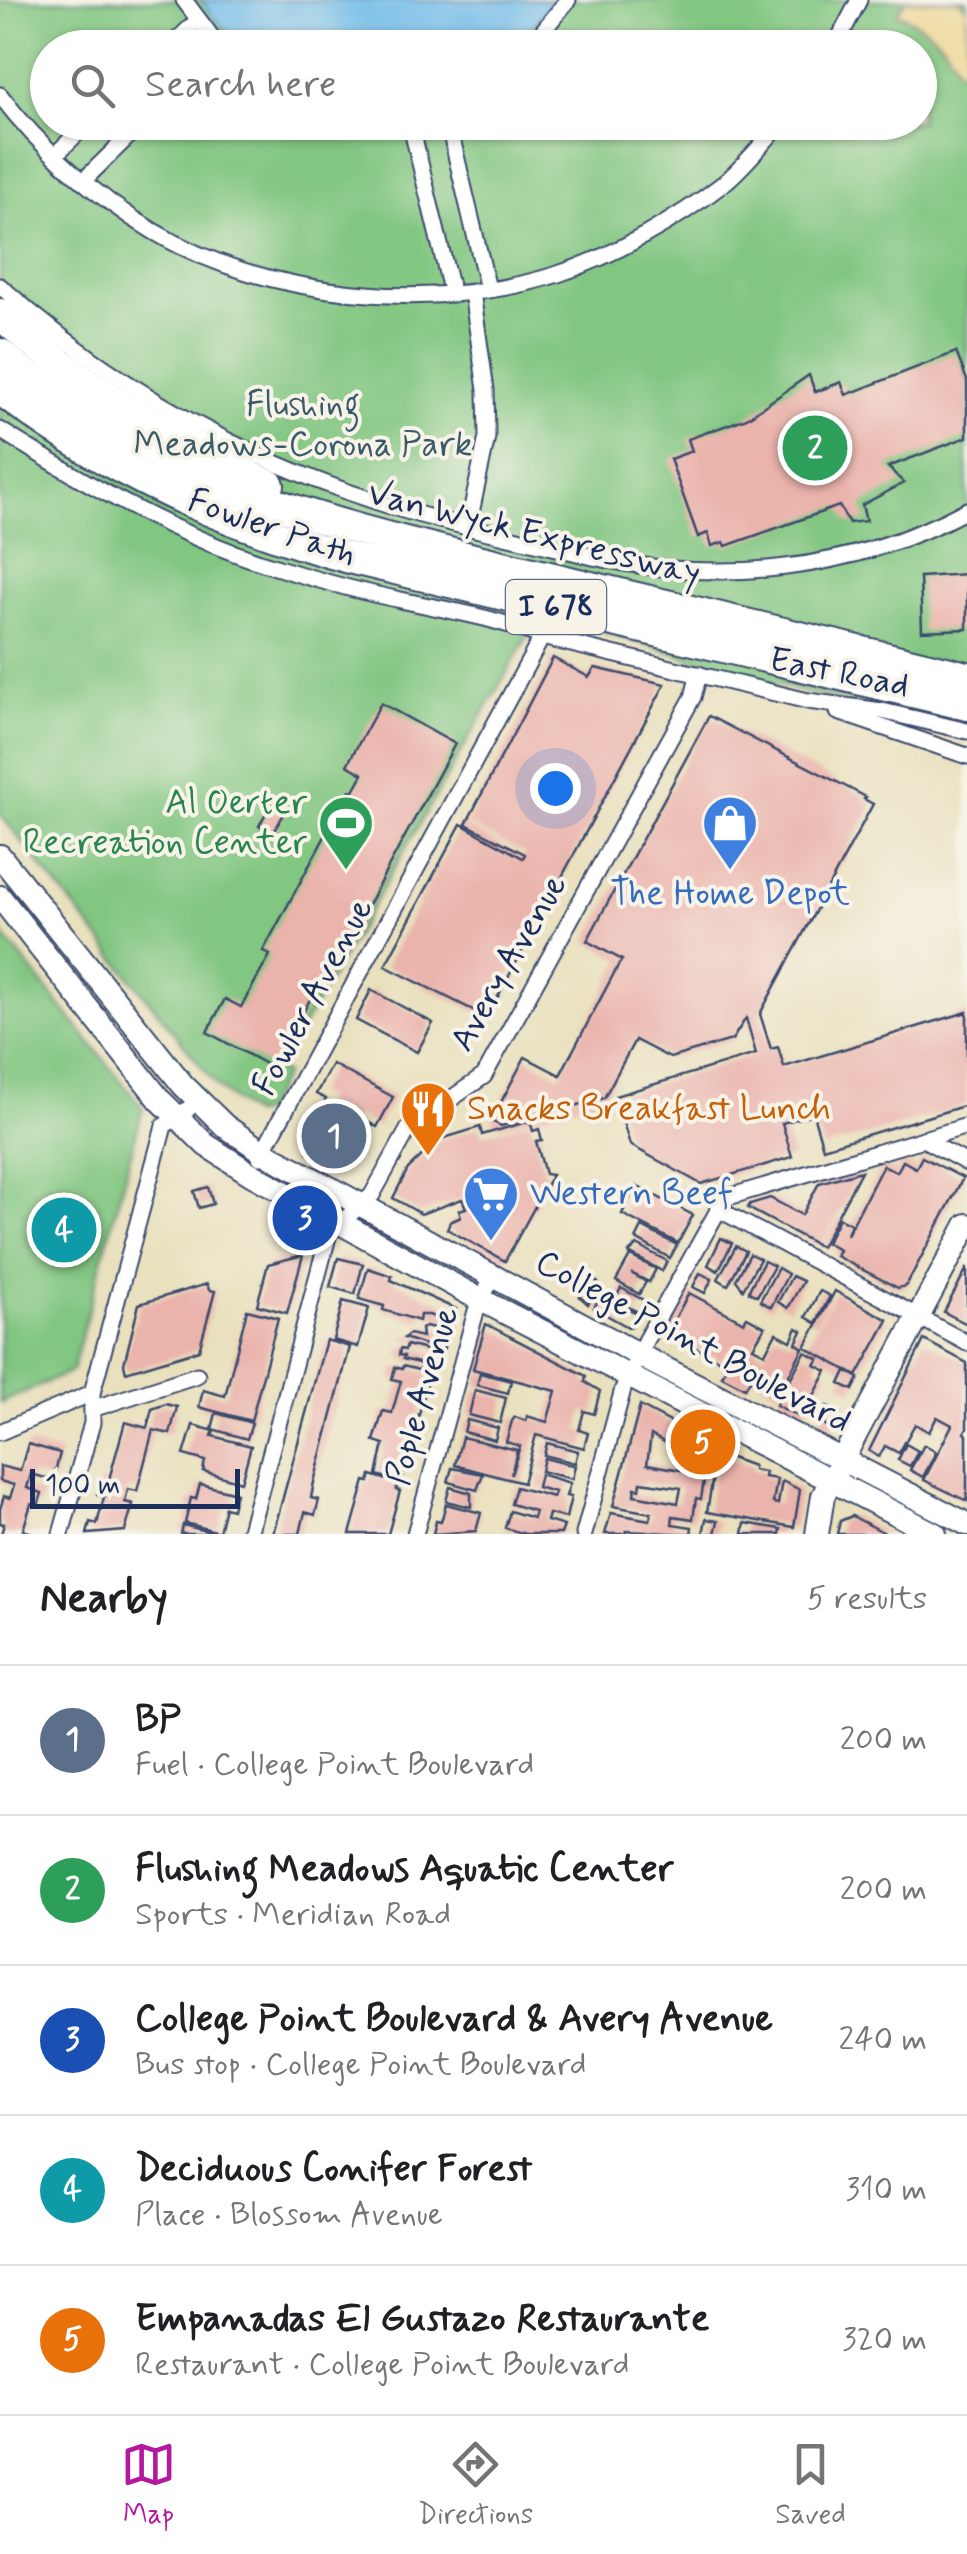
<!DOCTYPE html>
<meta charset="utf-8">
<style>
:root{--surface:#fff;--page:#f6f6f6;--text:#202124;--muted:#757577;--line:#e0e0e0;--accent:#b5179e}
body{margin:0;font-family:Mynerve,sans-serif;background:var(--page);color:var(--text)}
.scale{position:absolute;left:30px;bottom:25px;width:210px;box-sizing:border-box;padding-left:10px;border:5px solid #1b2f5e;border-top:0;font-size:28px;line-height:35px;white-space:nowrap;color:#1b2f5e;-webkit-text-stroke:8px #f7f3e8;paint-order:stroke}
.you{position:absolute;left:555px;top:788px;width:35px;height:35px;margin:-25px;border:8px solid #fff;border-radius:50%;background:#1a73e8;box-shadow:0 0 0 15px #1a73e833}
.badge{display:grid;place-items:center;width:65px;height:65px;border-radius:50%;background:var(--accent);color:#fff;font-size:32px;font-weight:700}
.pin{position:absolute;translate:-50% -50%;border:5px solid #fff;box-shadow:0 2px 10px #0006}
.list{margin:0;padding:0;list-style:none}
h2{display:flex;justify-content:space-between;align-items:center;height:130px;margin:0;padding:0 40px;font-size:42px}
h2 small{font-size:32px;font-weight:400;color:var(--muted)}
.list li{display:grid;grid-template-columns:65px 1fr auto;gap:30px;align-items:center;box-sizing:border-box;height:150px;padding:0 40px;border-top:2px solid var(--line)}
.list b{display:block;font-size:38px;white-space:nowrap}
.list p{margin:0;font-size:32px;white-space:nowrap;color:var(--muted)}
.list em{font-size:32px;font-style:normal;color:var(--muted)}
.icon{flex:none;width:55px;height:55px;fill:none;stroke:currentColor;stroke-width:2;stroke-linecap:round;stroke-linejoin:round}
.map{position:relative;flex:none;width:967px;height:1534px;overflow:hidden}
.search{position:absolute;background:var(--surface);box-shadow:0 2px 8px #0004;left:30px;right:30px;top:30px;height:110px;display:flex;align-items:center;gap:25px;box-sizing:border-box;padding:0 35px;border-radius:55px;color:var(--muted);font-size:38px}
.sheet{height:880px;background:var(--surface)}
nav{display:flex;justify-content:space-around;align-items:center;box-sizing:border-box;height:140px;border-top:2px solid var(--line);background:var(--surface);font-size:28px;color:var(--muted)}
nav a{display:grid;justify-items:center;gap:5px}
nav .on{color:var(--accent)}
.map>svg:first-child{display:block}
.green{fill:#81c681;stroke:#4e7a70;stroke-width:2.5;fill-rule:evenodd}
.sand{fill:#eeda9e;stroke:#84847e;stroke-width:2.5}
.water{fill:#70bbe9;stroke:#4675a4;stroke-width:2.5}
.building{fill:#eab3ac;fill-rule:evenodd}
.lines{fill:none;stroke-linecap:round;stroke-linejoin:round}
.street-casing{stroke:#3a4a6c;stroke-width:19}
.secondary-casing{stroke:#3a4a6c;stroke-width:26}
.highway-casing{stroke:#3a4a6c;stroke-width:34}
.street{stroke:#fff;stroke-width:15}
.secondary{stroke:#fff;stroke-width:22}
.highway{stroke:#fff;stroke-width:30}
.labels{text-anchor:middle;dominant-baseline:central;stroke-width:8;stroke-linejoin:round;paint-order:stroke}
.shield{fill:#f7f3e8;stroke:#5d6a87;stroke-width:2.5}
.shield-label{font-size:32px;font-weight:bold;fill:#1b2f5e}
.park-label{font-size:35px;fill:#3a5c68;stroke:#f7f3e8}
.street-label{font-size:35px;fill:#1b2f5e;stroke:#f7f3e8}
.leisure-label{font-size:35px;fill:#27864d;stroke:#f7f3e8;text-anchor:end}
.shop-label{font-size:35px;fill:#366cbe;stroke:#f7f3e8}
.food-label{font-size:35px;fill:#c56008;stroke:#f7f3e8;text-anchor:start}
</style>
<div class="map">
<svg width="967" height="1534" viewBox="0 0 967 1534">
<rect width="100%" height="100%" fill="#f7f3e8"/>
<filter id="ink" filterUnits="userSpaceOnUse"><feTurbulence type="fractalNoise" baseFrequency=".01" numOctaves="2"/><feDisplacementMap in="SourceGraphic" scale="20" xChannelSelector="R" yChannelSelector="G"/><feConvolveMatrix kernelMatrix="1 2 1 2 8 2 1 2 1" color-interpolation-filters="sRGB"/></filter>
<filter id="wash" filterUnits="userSpaceOnUse"><feTurbulence type="fractalNoise" baseFrequency=".0048" numOctaves="4" result="noise"/><feDisplacementMap in="SourceGraphic" scale="40" xChannelSelector="R" yChannelSelector="G"/><feGaussianBlur stdDeviation="2.25" result="paint"/><feColorMatrix in="noise" values="0 0 0 0 0 0 0 0 0 0 0 0 0 0 0 0 0 1.4 0 .05"/><feComposite in="paint" operator="in"/></filter>
<g filter="url(#wash)">
<rect width="100%" height="100%" fill="#e9e0bd"/>
<g class="green">
<path d="M0 0H967V724L802 692 541 613 278 1069 285 1074 264 1111 252 1115 218 1087 0 814ZM48 48H920V122H48Z"/>
<path d="M0 931 143 1108 72 1371 0 1403Z"/>
</g>
<path class="sand" d="M906 0H959L967 8V71L958 70C950 43 922 24 897 13Z"/>
<path class="water" d="M201 0H554L524 36 511 47 244 48 210 14Z"/>
<g id="blocks">
<g class="building">
<path d="M956 352 967 380V437L888 467 904 483 862 505 866 521 849 523 839 506 726 546 724 542 712 546 708 533 698 537 670 459 692 451 688 439 747 418 809 375 815 392 841 382 846 395Z"/>
<path d="M967 574V629L922 631 920 577Z"/>
<path d="M553 658 589 677 595 668 665 684 487 1017 385 966 461 824 523 858 525 854 466 824Z"/>
<path d="M381 703 455 744 325 984 320 981 273 1068 207 1032 225 999 241 1007 270 955 263 951 350 790 353 792 363 774 347 765Z"/>
<path d="M709 716 866 797 864 799 873 804 760 1014 771 1049 778 1047 784 1067 967 1012V1105L823 1148 813 1114 782 1123 792 1157 701 1184 630 1145 615 1096 756 1054 746 1018 732 1040 670 1058 635 1040 604 1098 501 1126 491 1121 525 1057 560 1075 619 964 622 960 587 941Z"/>
<path d="M274 798 288 806 273 834 259 826Z"/>
<path d="M371 990 433 1023 417 1052 356 1020Z"/>
<path d="M332 1064 393 1097 377 1127 353 1114 344 1132 317 1117 326 1099 316 1094Z"/>
<path d="M530 1121 533 1131 539 1129 542 1140 536 1141 545 1174 552 1175 505 1261 447 1229 450 1222 461 1217 459 1210 466 1208 462 1199 421 1214 393 1198 408 1169 430 1148 428 1143 480 1127 482 1135Z"/>
<path d="M317 1123 332 1131 324 1160 308 1152Z"/>
<path d="M922 1157 963 1178 906 1286 898 1288 836 1256 839 1250 826 1243 839 1218 851 1224 847 1235 883 1165 897 1172 903 1161 916 1168Z"/>
<path d="M861 1171 821 1247 748 1208 750 1204 770 1198 802 1215 819 1183Z"/>
<path d="M636 1186 693 1215 678 1243 622 1214Z"/>
<path d="M208 1187 213 1204 199 1208 194 1191Z"/>
<path d="M642 1227 677 1245 670 1258 636 1239Z"/>
<path d="M721 1238 732 1243 718 1271 708 1265Z"/>
<path d="M637 1245 667 1261 662 1271 629 1253Z"/>
<path d="M736 1246 746 1251 728 1285 718 1279Z"/>
<path d="M750 1254 760 1259 743 1289 736 1280Z"/>
<path d="M303 1255 287 1313 257 1305 268 1264Z"/>
<path d="M630 1256 656 1269 649 1282 631 1273 646 1282 639 1294 616 1281Z"/>
<path d="M338 1258 363 1264 355 1294 330 1287Z"/>
<path d="M764 1261 774 1266 757 1296 749 1292 750 1288Z"/>
<path d="M368 1268 392 1276 391 1280 456 1309 452 1324 429 1315H420L419 1321 383 1310 384 1306 359 1299Z"/>
<path d="M778 1268 788 1274 771 1307 760 1301Z"/>
<path d="M967 1268V1324L944 1312Z"/>
<path d="M700 1273 712 1279 705 1293 693 1287Z"/>
<path d="M591 1276 600 1285 588 1304 580 1297Z"/>
<path d="M792 1276 803 1281 788 1308 778 1302Z"/>
<path d="M207 1284 209 1290 215 1291 199 1350 126 1372 124 1364 139 1304Z"/>
<path d="M621 1288 645 1301 638 1312 615 1300Z"/>
<path d="M820 1291 830 1296 816 1323 806 1317Z"/>
<path d="M835 1291 888 1320 857 1376 805 1347Z"/>
<path d="M689 1293 744 1322 747 1317 765 1327 753 1347 765 1353 776 1333 791 1341 797 1328 802 1331 796 1343 803 1348 780 1392 752 1377 745 1388 722 1376 733 1354 727 1351 722 1361 667 1333Z"/>
<path d="M601 1294 638 1314 632 1326 628 1327 594 1308Z"/>
<path d="M343 1301 369 1308 358 1347 333 1340Z"/>
<path d="M247 1310 278 1318 251 1421 199 1407 203 1390 225 1396Z"/>
<path d="M486 1324 586 1376 585 1382 600 1391 594 1414 584 1411 579 1430 588 1433 584 1448 536 1435 523 1483 455 1465 462 1437 517 1450 511 1475 520 1446 506 1442 512 1421 515 1417 526 1421 527 1416 547 1422 556 1391 473 1369Z"/>
<path d="M426 1326 448 1332 443 1351 404 1338 409 1334 422 1337 421 1329Z"/>
<path d="M326 1340 350 1347 314 1482 311 1498 319 1500 315 1515 305 1512 300 1534H273Z"/>
<path d="M924 1340 967 1363V1428L964 1433 967 1435V1501L924 1480 952 1425 937 1417 929 1432 915 1424 899 1453 885 1446 879 1457 869 1451Z"/>
<path d="M407 1345 437 1353 434 1367 403 1359 404 1356 399 1355 400 1349 405 1350Z"/>
<path d="M805 1352 819 1359 815 1365 827 1371 802 1418 776 1405Z"/>
<path d="M403 1366 430 1373 401 1482 377 1475 384 1444 374 1441 383 1411 392 1413 401 1381 392 1379 395 1367 402 1369Z"/>
<path d="M846 1371 859 1378 853 1390 840 1384Z"/>
<path d="M480 1373 511 1381 508 1393 477 1385Z"/>
<path d="M475 1390 506 1398 500 1423 469 1415Z"/>
<path d="M166 1404 177 1407 170 1434 153 1430 137 1491 128 1489 125 1502 133 1504 125 1531 87 1534 90 1522 97 1524 104 1497 97 1495 101 1481 108 1483 125 1422 147 1428 152 1409Z"/>
<path d="M640 1406 710 1443 701 1499 696 1498 693 1519 673 1516 672 1524 692 1527 691 1534 626 1531V1534H605L611 1513 650 1520 651 1513 613 1506ZM651 1435 684 1453 686 1457 681 1470 647 1464ZM641 1482 681 1488 678 1503 634 1495 635 1488 640 1489Z"/>
<path d="M827 1406 840 1413 832 1429 819 1421Z"/>
<path d="M216 1413 252 1423 247 1439 212 1429Z"/>
<path d="M467 1420 498 1428 495 1440 464 1432Z"/>
<path d="M193 1425 214 1431 212 1436 251 1446 241 1482 203 1471 205 1461 184 1455Z"/>
<path d="M547 1443 578 1451 575 1463 544 1455Z"/>
<path d="M28 1444 60 1453 53 1480 31 1474 27 1488 42 1493 38 1506 31 1504 23 1530 35 1534H1L4 1524 0 1523V1509L4 1496 10 1498 14 1485 0 1481V1466L20 1471Z"/>
<path d="M906 1444 918 1451 910 1466 898 1460Z"/>
<path d="M924 1445 936 1452 923 1477 910 1470Z"/>
<path d="M717 1453 753 1466V1470L765 1472 764 1477 777 1479 773 1503 778 1504 782 1481 800 1490 794 1527 707 1512Z"/>
<path d="M544 1458 575 1466 572 1479 541 1471Z"/>
<path d="M452 1468 483 1474 477 1490 448 1482Z"/>
<path d="M540 1474 570 1483 566 1496 571 1497 566 1518 549 1514 547 1521 564 1526 561 1534H525L505 1528 510 1511 533 1518 535 1511 511 1504 516 1487 553 1497 555 1492 537 1487Z"/>
<path d="M371 1475 398 1483 396 1490 400 1491 388 1534H350L365 1481 369 1482Z"/>
<path d="M200 1484 236 1493 232 1509 225 1507 219 1532 185 1523 191 1498 196 1499Z"/>
<path d="M450 1487 471 1493V1507L446 1501Z"/>
<path d="M446 1504 481 1513 476 1531 433 1534 436 1521 441 1522Z"/>
<path d="M852 1516 887 1534H837L840 1521Z"/>
<path d="M706 1519 718 1521 715 1534H703Z"/>
<path d="M745 1523 781 1529 780 1534H743Z"/>
<path d="M183 1525 214 1533V1534H181Z"/>
</g>
</g>
</g>
<g filter="url(#ink)">
<use href="#blocks" fill-opacity="0" stroke="#3a4a6c" stroke-width="2.5"/>
<g class="lines">
<g class="street-casing">
<g id="street">
<path d="M184 0 220 48"/>
<path d="M169 48 198 20"/>
<path d="M529 48 568 0"/>
<path d="M834 48 859 0"/>
<path d="M0 95C40 148 96 197 153 231 264 298 435 314 558 274 614 256 678 219 724 183 745 166 763 142 782 122"/>
<path d="M410 122 452 294"/>
<path d="M448 122 488 289"/>
<path d="M56 154 89 122"/>
<path d="M83 181 143 122"/>
<path d="M0 286C113 386 243 460 387 505 454 527 525 539 593 557 720 585 851 572 967 510"/>
<path d="M0 430C89 486 181 539 282 569 321 581 361 592 401 600 449 611 496 617 542 637L808 701 882 711 967 731"/>
<path d="M468 527 487 437 486 390 472 292"/>
<path d="M838 712 967 756"/>
<path d="M923 1139 967 1163"/>
<path d="M260 1157 542 637"/>
<path d="M718 1209 967 1343"/>
<path d="M92 1409 197 1375"/>
<path d="M0 1432 92 1393"/>
<path d="M61 1534 92 1423V1393L164 1126 199 1101"/>
<path d="M249 1534 329 1233 372 1195 409 1128 484 1076 693 697 699 674"/>
<path d="M415 1534 476 1311 493 1276"/>
<path d="M584 1534 623 1389 645 1341 725 1198 967 1126"/>
</g>
</g>
<g class="secondary-casing">
<g id="secondary">
<path d="M0 856 183 1085 225 1126 263 1152 652 1362 967 1524"/>
<path d="M0 897 160 1100 206 1145 251 1174 481 1300 935 1534"/>
<path d="M817 1534 823 1496 967 1225"/>
</g>
</g>
<g class="highway-casing">
<g id="highway">
<path d="M0 314C79 385 172 441 269 485"/>
<path d="M0 354C164 492 360 532 562 580 697 613 832 645 967 677"/>
<path d="M0 389C106 472 228 526 357 560L967 705"/>
</g>
</g>
<use href="#street" class="street"/>
<use href="#secondary" class="secondary"/>
<use href="#highway" class="highway"/>
</g>
</g>
<defs>
<g id="stadium-pin" transform="scale(2.875)"><path d="M0 17L-7.5 6A9.5 9.5 0 1 1 7.5 6Z" fill="#2e9e5b" stroke="#f7f3e8"/><path d="M0-5a6.5 5 0 1 0 0 10a6.5 5 0 1 0 0-10ZM-3.5-1.8h7v3.6h-7Z" fill="#fff"/></g>
<g id="shop-pin" transform="scale(2.875)"><path d="M0 17L-7.5 6A9.5 9.5 0 1 1 7.5 6Z" fill="#3f7fe0" stroke="#f7f3e8"/><path d="M-5-2.5h2.3a2.7 3.5 0 0 1 5.4 0H5L5.5 6h-11ZM-1.5-2.5h3a1.5 2.3 0 0 0-3 0Z" fill="#fff"/></g>
<g id="restaurant-pin" transform="scale(2.875)"><path d="M0 17L-7.5 6A9.5 9.5 0 1 1 7.5 6Z" fill="#e8710a" stroke="#f7f3e8"/><path d="M-5-6h1v4h1v-4h1v4h1v-4h1v5L-1.5 .5V6h-2V.5L-5-1ZM5-6V6H3V1.5H1.5Q1.5-4 5-6Z" fill="#fff"/></g>
<g id="supermarket-pin" transform="scale(2.875)"><path d="M0 17L-7.5 6A9.5 9.5 0 1 1 7.5 6Z" fill="#3f7fe0" stroke="#f7f3e8"/><path d="M-6-5.5h2.5l.6 2H6L4.5 2H-2.5L-4.4-4H-6ZM-1.5 3.2a1.3 1.3 0 1 0 .1 0ZM3 3.2a1.3 1.3 0 1 0 .1 0Z" fill="#fff"/></g>
</defs>
<g fill-rule="evenodd">
<use href="#stadium-pin" x="346" y="823"/>
<use href="#shop-pin" x="730" y="823"/>
<use href="#restaurant-pin" x="428" y="1109"/>
<use href="#supermarket-pin" x="491" y="1194"/>
</g>
<g class="labels">
<rect class="shield" x="506" y="580" width="100" height="54" rx="8"/>
<g class="shield-label">
<text x="556" y="607">I 678</text>
</g>
<g class="park-label">
<text x="303" y="405">Flushing<tspan x="303" dy="40">Meadows-Corona Park</tspan></text>
</g>
<g class="street-label">
<text transform="translate(272 528) rotate(19)">Fowler Path</text>
<text transform="translate(534 534) rotate(14)">Van Wyck Expressway</text>
<text transform="translate(839 673) rotate(11)">East Road</text>
<text transform="translate(509 963) rotate(-60)">Avery Avenue</text>
<text transform="translate(313 997) rotate(-62)">Fowler Avenue</text>
<text transform="translate(693 1342) rotate(28)">College Point Boulevard</text>
<text transform="translate(423 1396) rotate(-74)">Pople Avenue</text>
</g>
<g class="leisure-label">
<text x="307" y="803">Al Oerter<tspan x="307" dy="40">Recreation Center</tspan></text>
</g>
<g class="shop-label">
<text x="730" y="894">The Home Depot</text>
<text x="530" y="1194" text-anchor="start">Western Beef</text>
</g>
<g class="food-label">
<text x="467" y="1109">Snacks Breakfast Lunch</text>
</g>
</g>
</svg>
<div class="scale">100 m</div>
<div class="you"></div>
<div class="pin badge" style="left:334px;top:1136px;background:#5c6f8a">1</div>
<div class="pin badge" style="left:815px;top:448px;background:#2e9e5b">2</div>
<div class="pin badge" style="left:305px;top:1218px;background:#1a4fb4">3</div>
<div class="pin badge" style="left:64px;top:1230px;background:#0f9aa8">4</div>
<div class="pin badge" style="left:703px;top:1442px;background:#e8710a">5</div>
<div class="search"><svg class="icon" aria-label="search" viewBox="0 0 24 24"><circle cx="10" cy="10" r="6"/><path d="M15 15l6 6"/></svg>Search here</div>
</div>
<section class="sheet">
<h2>Nearby<small>5 results</small></h2>
<ul class="list">
<li><span class="badge" style="background:#5c6f8a">1</span><div><b>BP</b><p>Fuel · College Point Boulevard</p></div><em>200 m</em></li>
<li><span class="badge" style="background:#2e9e5b">2</span><div><b>Flushing Meadows Aquatic Center</b><p>Sports · Meridian Road</p></div><em>200 m</em></li>
<li><span class="badge" style="background:#1a4fb4">3</span><div><b>College Point Boulevard &amp; Avery Avenue</b><p>Bus stop · College Point Boulevard</p></div><em>240 m</em></li>
<li><span class="badge" style="background:#0f9aa8">4</span><div><b>Deciduous Conifer Forest</b><p>Place · Blossom Avenue</p></div><em>310 m</em></li>
<li><span class="badge" style="background:#e8710a">5</span><div><b>Empanadas El Gustazo Restaurante</b><p>Restaurant · College Point Boulevard</p></div><em>320 m</em></li>
</ul>
</section>
<nav>
<a class="on"><svg class="icon" aria-label="map" viewBox="0 0 24 24"><path d="M3 6l6-2 6 2 6-2v14l-6 2-6-2-6 2zM9 4v14M15 6v14"/></svg>Map</a>
<a><svg class="icon" aria-label="directions" viewBox="0 0 24 24"><path d="M12 3l9 9-9 9-9-9zM9 14v-3h6M13 9l2 2-2 2"/></svg>Directions</a>
<a><svg class="icon" aria-label="saved" viewBox="0 0 24 24"><path d="M7 4h10v16l-5-4-5 4z"/></svg>Saved</a>
</nav>
